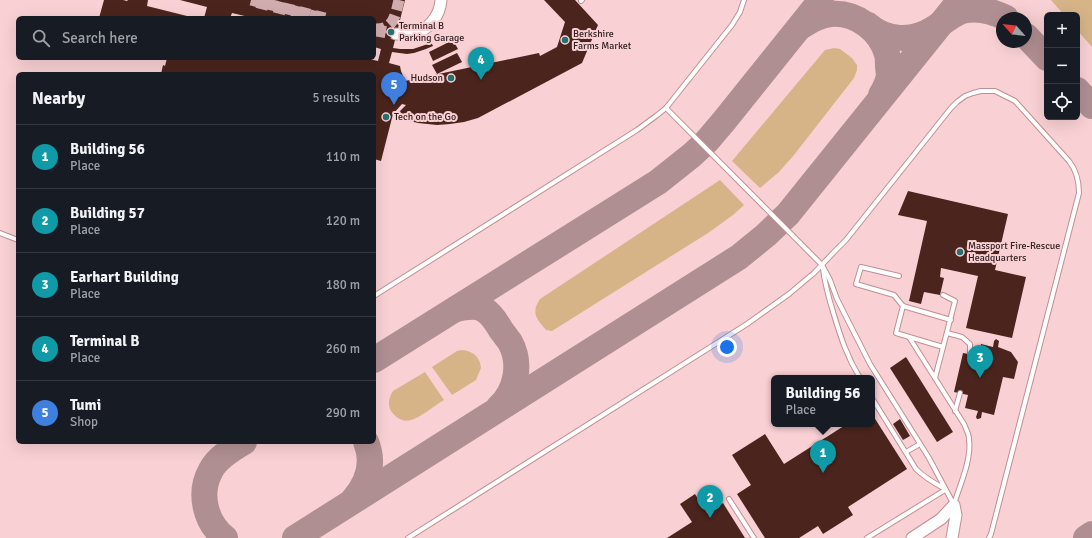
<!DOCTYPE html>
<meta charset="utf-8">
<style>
:root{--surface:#171b24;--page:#20242c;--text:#f1f3f6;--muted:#9ea1a6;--line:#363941;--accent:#0b8043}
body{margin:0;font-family:Signika,sans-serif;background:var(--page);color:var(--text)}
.controls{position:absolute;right:12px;top:12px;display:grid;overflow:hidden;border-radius:6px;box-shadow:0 4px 16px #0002}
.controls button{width:36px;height:36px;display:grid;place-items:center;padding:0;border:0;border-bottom:1px solid var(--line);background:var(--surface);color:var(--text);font:20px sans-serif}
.compass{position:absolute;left:996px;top:12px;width:36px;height:36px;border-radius:50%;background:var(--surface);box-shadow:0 4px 16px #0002;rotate:297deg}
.you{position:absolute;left:727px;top:347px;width:14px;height:14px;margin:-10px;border:3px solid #fff;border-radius:50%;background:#1a73e8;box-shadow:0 0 0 6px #1a73e833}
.badge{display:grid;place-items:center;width:26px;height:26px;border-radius:50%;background:var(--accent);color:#fff;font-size:13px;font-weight:700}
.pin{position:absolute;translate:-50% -33px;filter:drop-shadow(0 1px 2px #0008)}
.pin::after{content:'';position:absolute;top:21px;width:14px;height:12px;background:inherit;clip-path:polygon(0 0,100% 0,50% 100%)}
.popup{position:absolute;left:771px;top:375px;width:104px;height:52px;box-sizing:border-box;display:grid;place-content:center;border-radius:6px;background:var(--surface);filter:drop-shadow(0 1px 3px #0005);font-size:13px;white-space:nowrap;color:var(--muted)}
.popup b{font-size:15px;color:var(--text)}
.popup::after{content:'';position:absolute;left:50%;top:100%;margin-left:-8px;border:8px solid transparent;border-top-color:var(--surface)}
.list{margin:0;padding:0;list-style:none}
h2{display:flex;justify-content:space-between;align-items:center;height:52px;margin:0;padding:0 16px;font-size:17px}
h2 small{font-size:13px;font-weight:400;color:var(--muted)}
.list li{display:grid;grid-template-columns:26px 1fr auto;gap:12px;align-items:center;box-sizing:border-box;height:64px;padding:0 16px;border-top:1px solid var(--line)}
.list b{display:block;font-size:15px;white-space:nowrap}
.list p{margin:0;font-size:13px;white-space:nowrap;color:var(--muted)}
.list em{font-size:13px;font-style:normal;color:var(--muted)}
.icon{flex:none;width:22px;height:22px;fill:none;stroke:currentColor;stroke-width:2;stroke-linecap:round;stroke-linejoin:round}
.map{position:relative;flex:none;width:1092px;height:538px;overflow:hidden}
.search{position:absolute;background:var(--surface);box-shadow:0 4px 16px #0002;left:16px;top:16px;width:360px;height:44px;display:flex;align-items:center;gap:10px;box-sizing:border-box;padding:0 14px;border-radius:6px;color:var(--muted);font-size:15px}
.panel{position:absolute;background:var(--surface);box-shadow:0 4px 16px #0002;left:16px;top:72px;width:360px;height:372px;border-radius:6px}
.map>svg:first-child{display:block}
.green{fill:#d7b488}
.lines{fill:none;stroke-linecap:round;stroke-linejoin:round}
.taxiway{stroke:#b08f92;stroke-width:26}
.building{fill:#4b251d}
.secondary-tunnel{stroke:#d1acaf;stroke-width:11;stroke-dasharray:11 5.5;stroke-linecap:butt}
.primary-tunnel{stroke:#d1acaf;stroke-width:12;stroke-dasharray:12 6;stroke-linecap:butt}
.lane-casing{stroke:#c08f93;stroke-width:6}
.secondary-casing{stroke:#c08f93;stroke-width:13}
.lane{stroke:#fff;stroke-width:4}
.secondary{stroke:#fff;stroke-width:11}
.poi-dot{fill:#26716f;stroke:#f9d0d3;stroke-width:1.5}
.labels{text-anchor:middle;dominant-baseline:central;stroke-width:4;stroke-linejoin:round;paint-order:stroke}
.poi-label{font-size:10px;fill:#301d1f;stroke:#f9d0d3;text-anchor:start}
</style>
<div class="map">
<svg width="1092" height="538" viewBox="0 0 1092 538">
<rect width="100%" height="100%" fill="#f9d0d3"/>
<g class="green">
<path d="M1051 0H1092V47L1077 30V15H1064Z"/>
<path d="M834 48 840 49 852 58 857 65V70L854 78 794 155 779 172 760 188 732 161 825 50Z"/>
<path d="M720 180 744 205 733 215 708 233 552 331 546 330C536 318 531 313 540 299Z"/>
<path d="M462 350C473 351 480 357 481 368L476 380 452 395 432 367 457 351Z"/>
<path d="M425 372 444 400C435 405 420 418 411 420 403 423 394 417 390 409 388 403 389 397 393 391Z"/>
</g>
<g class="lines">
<g class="taxiway">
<path d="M868 25C886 41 913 42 933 29 943 23 951 15 962 11 977 7 992 11 1006 18"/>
<path d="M800 27C810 21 819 15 831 14 856 12 880 30 887 54 888 58 888 62 888 66 888 69 889 73 889 75 888 82 884 90 881 95"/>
<path d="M1026 36 1047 58"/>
<path d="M1077 90 1092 106"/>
<path d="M456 309C465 307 475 305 483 309 491 313 497 323 501 330 504 334 507 338 510 342 522 364 516 391 499 407"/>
<path d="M374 360 658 182 692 155 707 141 724 121 821 0"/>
<path d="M353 500C368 483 375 464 366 442"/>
<path d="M225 538C205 522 198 493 211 470 217 458 232 449 244 442"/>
<path d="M295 538 739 257 766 235 788 214 960 0"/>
<path d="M1086 538 1092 534"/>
</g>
</g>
<g class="building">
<path d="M104 0H123L127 1 128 0H148L147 6 195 18H99Z"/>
<path d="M180 0H405L393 48 400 49H413L425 45 431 42 433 46 426 49 414 53 407 54 392 52 389 63 400 66 401 71 405 81 539 53 540 56 557 47 565 22 544 0H575L598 25 582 63 478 118 464 122 450 124 437 125 418 123 394 117 406 105 402 104 393 114 381 161 374 159V74H161L163 65 165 66 167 58H365L378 61 381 49 374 47V18H253L232 13 230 18H204L207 7Z"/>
<path d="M453 40 458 49 433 61 429 52Z"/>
<path d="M457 53 462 62 437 74 432 65Z"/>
<path d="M908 191 1008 214 995 270 1026 277 1012 338 966 328 978 276 941 268 940 277 944 278 940 295 924 292 921 304 909 301 927 221 898 215Z"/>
<path d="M996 339 999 341 998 347 1011 352 1018 362 1014 379 1003 377 994 415 982 412 981 418 978 419H977L976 417 978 411 965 408 968 395 954 392 963 353 978 356 981 344 993 347 994 341Z"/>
<path d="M906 357 953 432 937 442 890 368Z"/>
<path d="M872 414 907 469 848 507 853 515 823 534 818 526 799 538H765L737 494 751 485 732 455 765 434 784 464 847 424H872Z"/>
<path d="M900 419 910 436 903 440 893 424Z"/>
<path d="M695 494 707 513 723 503 745 538H667L692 522 680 504Z"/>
</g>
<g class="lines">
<g class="secondary-tunnel">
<path d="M251 0 325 18"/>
<path d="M374 29C394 30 395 16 399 0"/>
</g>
<g class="primary-tunnel">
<path d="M257 2 320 18"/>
<path d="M374 30 396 34"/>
</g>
<g class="lane-casing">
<g id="lane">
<path d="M581 1 582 0"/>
<path d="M666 108 822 265 830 280 837 299 870 364 929 458 954 505"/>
<path d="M0 233 18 240"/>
<path d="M823 269C825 285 829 299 834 315 841 338 847 357 860 378"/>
<path d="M899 276 861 267 856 284 894 295 903 306 951 320"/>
<path d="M374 296 637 130 656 116 666 108 732 25 740 12 744 0"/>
<path d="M903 306 896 333 943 347"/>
<path d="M947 333 962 337 970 344V354"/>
<path d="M909 337 964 424C966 429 969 434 969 439 972 459 960 485 954 504"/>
<path d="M935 378 955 301 943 295"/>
<path d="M872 398 916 469C925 478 934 483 945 489"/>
<path d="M955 411 960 393"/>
<path d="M906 452 920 444"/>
<path d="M729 499 754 538"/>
<path d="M408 538 747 324 789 294 814 273 835 251 846 240 951 108 957 102 965 96 973 93 981 91H995L1015 101 1069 161C1077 171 1079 181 1079 193L991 534 989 538"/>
<path d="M867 538 945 490"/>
</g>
</g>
<g class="secondary-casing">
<g id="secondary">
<path d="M396 34C402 34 407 35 412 34 428 31 440 16 441 0"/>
<path d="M912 538 941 519 954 505 956 515 952 538"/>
</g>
</g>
<use href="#lane" class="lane"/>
<use href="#secondary" class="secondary"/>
</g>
<g class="poi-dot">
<circle cx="391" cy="32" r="4"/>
<circle cx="565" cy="40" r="4"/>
<circle cx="451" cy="78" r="4"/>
<circle cx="386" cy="117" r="4"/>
<circle cx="960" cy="252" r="4"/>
</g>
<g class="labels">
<g class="poi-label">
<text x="399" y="26">Terminal B<tspan x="399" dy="12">Parking Garage</tspan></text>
<text x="573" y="34">Berkshire<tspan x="573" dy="12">Farms Market</tspan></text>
<text x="443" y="78" text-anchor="end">Hudson</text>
<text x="394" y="117">Tech on the Go</text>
<text x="968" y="246">Massport Fire-Rescue<tspan x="968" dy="12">Headquarters</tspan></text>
</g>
</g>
</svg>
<div class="controls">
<button>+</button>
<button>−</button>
<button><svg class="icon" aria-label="locate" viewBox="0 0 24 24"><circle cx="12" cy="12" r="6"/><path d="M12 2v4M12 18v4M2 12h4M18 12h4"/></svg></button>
</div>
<svg class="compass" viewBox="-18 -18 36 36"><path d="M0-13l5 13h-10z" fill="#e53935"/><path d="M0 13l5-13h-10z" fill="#9ea1a6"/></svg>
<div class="you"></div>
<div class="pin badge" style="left:823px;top:473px;background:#0f9aa8">1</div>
<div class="popup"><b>Building 56</b>Place</div>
<div class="pin badge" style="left:710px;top:518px;background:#0f9aa8">2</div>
<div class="pin badge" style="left:980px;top:378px;background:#0f9aa8">3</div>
<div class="pin badge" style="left:481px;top:80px;background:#0f9aa8">4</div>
<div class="pin badge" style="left:394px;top:105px;background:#3f7fe0">5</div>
<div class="search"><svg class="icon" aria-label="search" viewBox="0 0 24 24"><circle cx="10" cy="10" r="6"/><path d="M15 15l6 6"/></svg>Search here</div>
<section class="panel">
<h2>Nearby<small>5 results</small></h2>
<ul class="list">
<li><span class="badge" style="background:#0f9aa8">1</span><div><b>Building 56</b><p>Place</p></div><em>110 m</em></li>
<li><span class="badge" style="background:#0f9aa8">2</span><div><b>Building 57</b><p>Place</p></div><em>120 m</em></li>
<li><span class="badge" style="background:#0f9aa8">3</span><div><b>Earhart Building</b><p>Place</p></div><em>180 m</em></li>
<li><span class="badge" style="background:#0f9aa8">4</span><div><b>Terminal B</b><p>Place</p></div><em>260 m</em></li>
<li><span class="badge" style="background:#3f7fe0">5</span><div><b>Tumi</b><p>Shop</p></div><em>290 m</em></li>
</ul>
</section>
</div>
